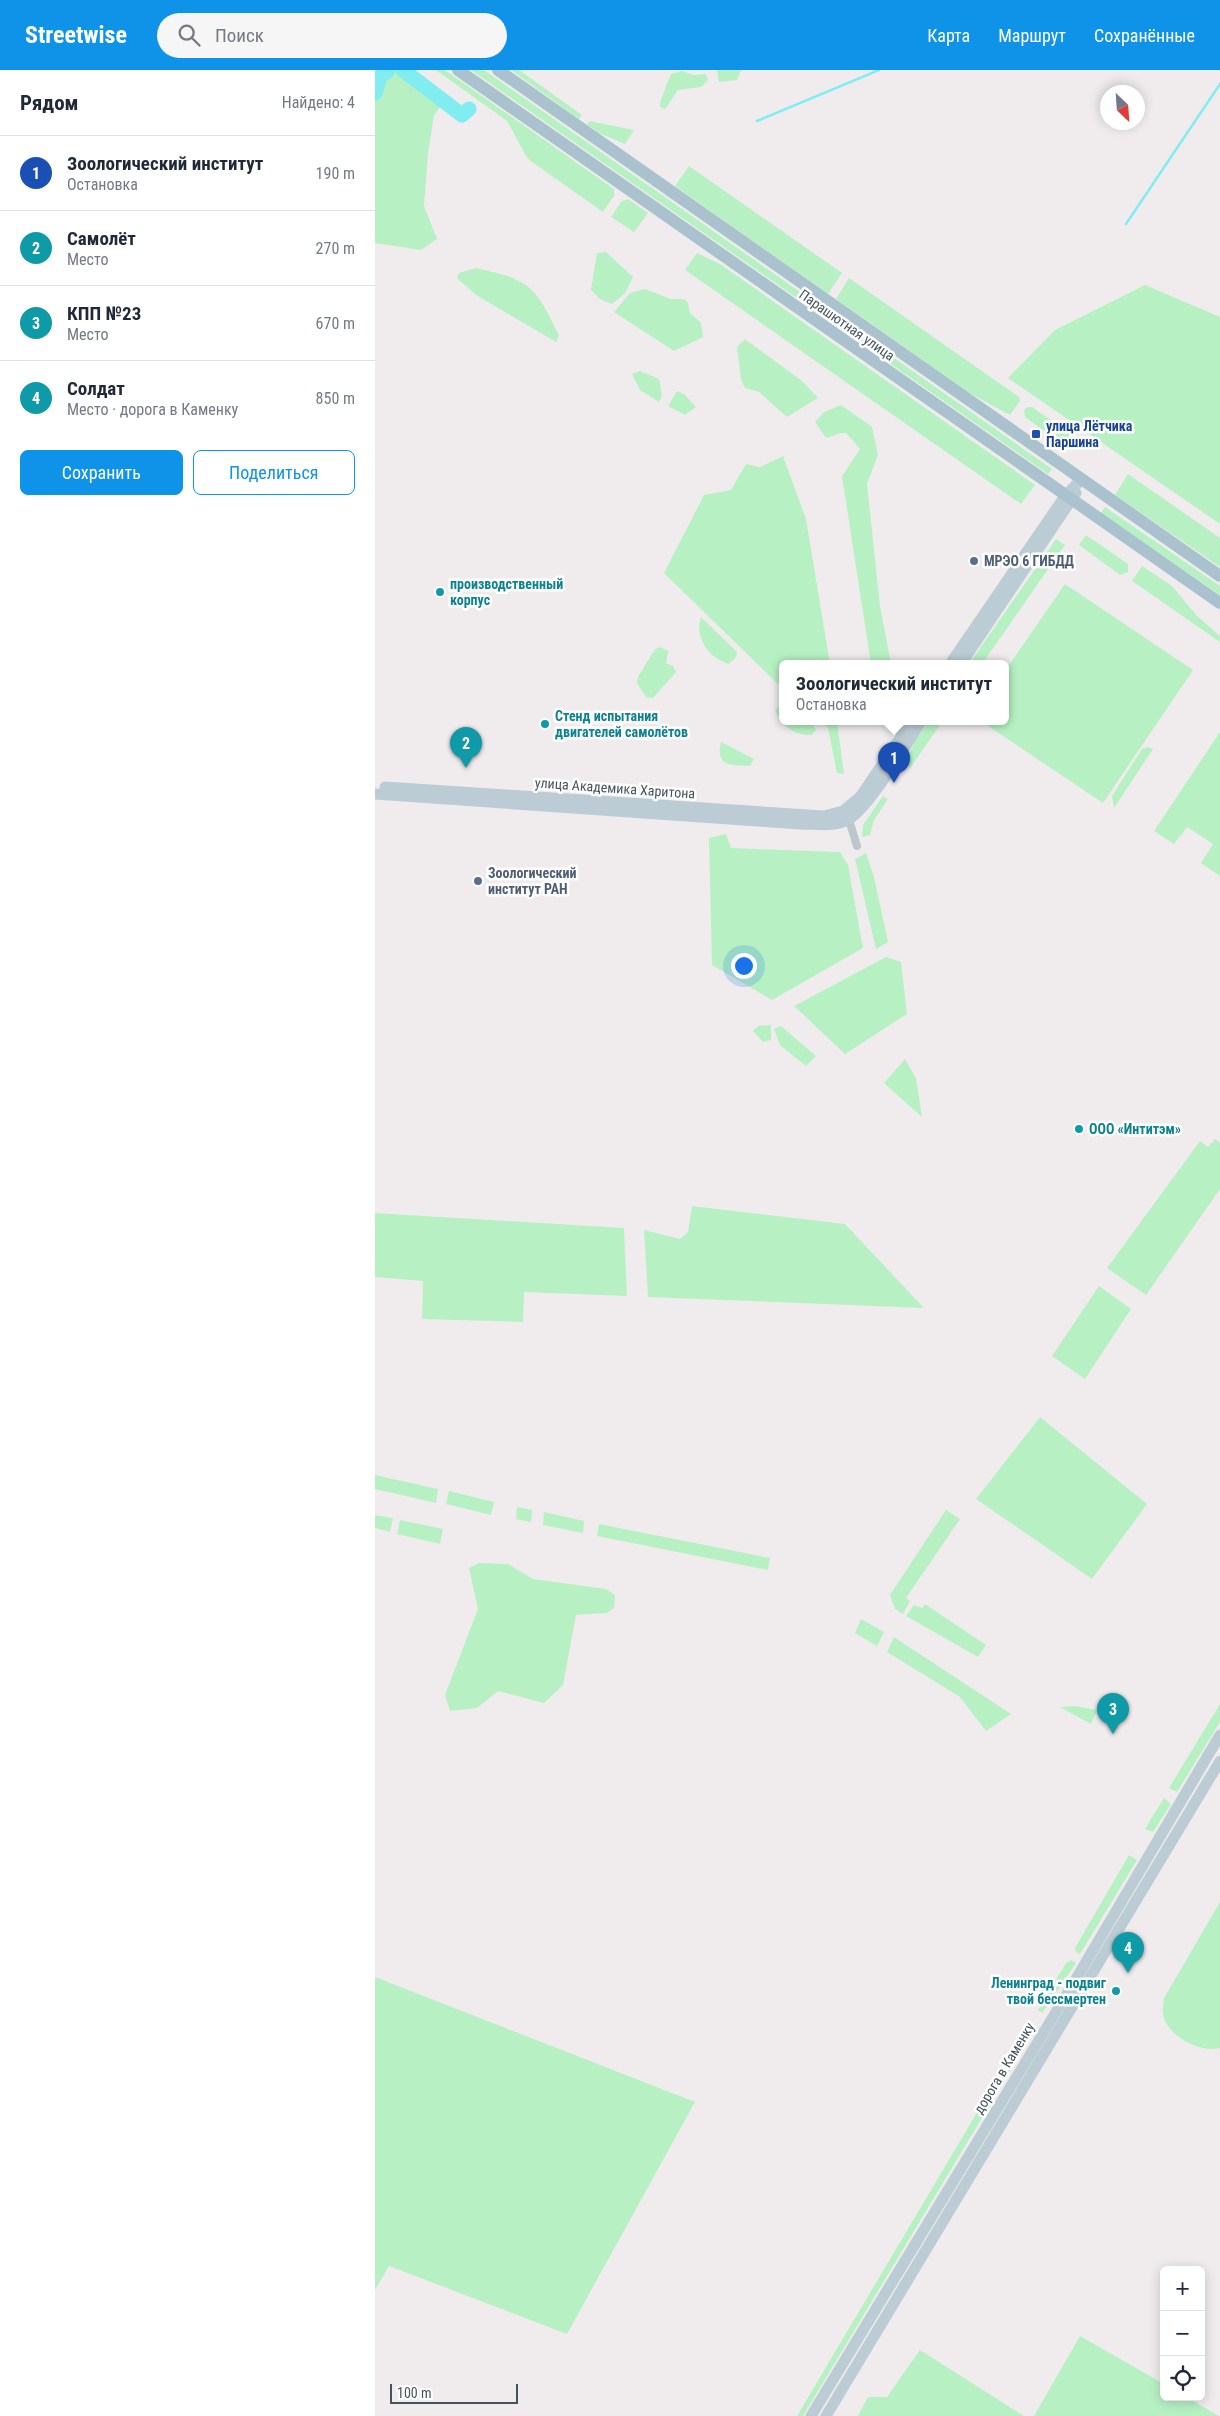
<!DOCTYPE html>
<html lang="ru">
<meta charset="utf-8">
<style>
:root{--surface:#fff;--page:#f6f6f7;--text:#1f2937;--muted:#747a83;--line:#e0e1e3;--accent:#0e93e8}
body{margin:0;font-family:"Roboto Condensed",sans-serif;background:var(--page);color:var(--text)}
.controls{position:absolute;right:15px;bottom:15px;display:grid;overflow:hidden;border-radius:8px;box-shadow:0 2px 12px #0003}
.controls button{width:45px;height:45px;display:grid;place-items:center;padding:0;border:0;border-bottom:1px solid var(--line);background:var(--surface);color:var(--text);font:25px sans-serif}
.compass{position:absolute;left:725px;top:15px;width:45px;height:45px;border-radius:50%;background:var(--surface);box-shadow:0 2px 12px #0003;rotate:155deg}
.scale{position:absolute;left:15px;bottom:12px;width:128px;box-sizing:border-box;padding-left:5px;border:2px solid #44545b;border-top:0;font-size:14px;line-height:18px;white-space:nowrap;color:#44545b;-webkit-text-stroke:4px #fff;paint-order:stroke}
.you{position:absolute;left:368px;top:895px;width:18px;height:18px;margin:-12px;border:4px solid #fff;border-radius:50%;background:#1a73e8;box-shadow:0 0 0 8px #1a73e833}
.badge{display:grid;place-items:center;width:32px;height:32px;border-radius:50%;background:var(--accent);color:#fff;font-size:16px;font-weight:700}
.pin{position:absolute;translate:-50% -41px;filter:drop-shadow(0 1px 2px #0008)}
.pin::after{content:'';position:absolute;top:26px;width:18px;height:15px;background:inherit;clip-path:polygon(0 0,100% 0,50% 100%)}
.popup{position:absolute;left:404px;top:590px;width:230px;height:65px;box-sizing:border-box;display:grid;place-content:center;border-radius:8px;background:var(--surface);filter:drop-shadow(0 1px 4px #0005);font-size:16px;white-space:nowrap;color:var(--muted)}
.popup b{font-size:19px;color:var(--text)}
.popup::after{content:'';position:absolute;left:50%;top:100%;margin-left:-10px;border:10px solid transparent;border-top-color:var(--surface)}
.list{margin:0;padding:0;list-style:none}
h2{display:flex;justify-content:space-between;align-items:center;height:65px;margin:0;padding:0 20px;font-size:21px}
h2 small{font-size:16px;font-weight:400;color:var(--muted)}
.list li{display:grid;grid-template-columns:32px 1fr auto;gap:15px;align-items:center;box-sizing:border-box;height:75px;padding:0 20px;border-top:1px solid var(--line)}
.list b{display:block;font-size:19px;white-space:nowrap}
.list p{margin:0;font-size:16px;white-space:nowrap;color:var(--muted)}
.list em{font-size:16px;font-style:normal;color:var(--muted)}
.actions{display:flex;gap:10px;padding:15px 20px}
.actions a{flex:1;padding:11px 0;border:1px solid var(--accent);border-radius:8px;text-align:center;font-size:18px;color:var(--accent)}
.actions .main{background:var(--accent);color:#fff}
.icon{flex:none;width:28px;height:28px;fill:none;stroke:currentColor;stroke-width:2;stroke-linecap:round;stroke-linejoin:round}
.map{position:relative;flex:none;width:845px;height:2346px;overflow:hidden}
header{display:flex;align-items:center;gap:30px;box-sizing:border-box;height:70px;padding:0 25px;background:var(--accent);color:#fff}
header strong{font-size:24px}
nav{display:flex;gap:28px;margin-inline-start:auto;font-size:18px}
.search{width:350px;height:45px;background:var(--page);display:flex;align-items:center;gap:12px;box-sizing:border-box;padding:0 18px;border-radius:28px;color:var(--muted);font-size:19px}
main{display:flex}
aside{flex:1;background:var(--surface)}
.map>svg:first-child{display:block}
.green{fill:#b7f1c3}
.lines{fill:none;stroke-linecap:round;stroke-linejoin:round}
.stream{stroke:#81edf1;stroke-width:2.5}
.river{stroke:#81edf1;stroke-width:15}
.street{stroke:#bac7cd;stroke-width:8}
.secondary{stroke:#bcccd5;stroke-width:11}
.primary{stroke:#aac2ce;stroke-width:12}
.transit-dot{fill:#1a4fb4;stroke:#fff;stroke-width:2}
.service-dot{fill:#5c6f8a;stroke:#fff;stroke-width:2}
.culture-dot{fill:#0f9aa8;stroke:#fff;stroke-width:2}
.labels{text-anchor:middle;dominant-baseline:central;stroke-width:5;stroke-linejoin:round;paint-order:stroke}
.street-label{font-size:14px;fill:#44545b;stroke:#fff}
.transit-label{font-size:14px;font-weight:bold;fill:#164399;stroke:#fff;text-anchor:start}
.service-label{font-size:14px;font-weight:bold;fill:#4e5e75;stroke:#fff;text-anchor:start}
.culture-label{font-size:14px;font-weight:bold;fill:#0d838f;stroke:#fff;text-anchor:start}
</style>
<header>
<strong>Streetwise</strong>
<div class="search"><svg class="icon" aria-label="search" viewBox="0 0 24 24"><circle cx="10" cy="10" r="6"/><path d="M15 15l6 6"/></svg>Поиск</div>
<nav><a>Карта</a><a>Маршрут</a><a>Сохранённые</a></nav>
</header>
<main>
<aside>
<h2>Рядом<small>Найдено: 4</small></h2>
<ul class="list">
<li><span class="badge" style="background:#1a4fb4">1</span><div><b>Зоологический институт</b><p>Остановка</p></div><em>190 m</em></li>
<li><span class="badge" style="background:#0f9aa8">2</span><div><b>Самолёт</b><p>Место</p></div><em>270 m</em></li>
<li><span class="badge" style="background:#0f9aa8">3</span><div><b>КПП №23</b><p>Место</p></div><em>670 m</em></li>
<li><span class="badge" style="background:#0f9aa8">4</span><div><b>Солдат</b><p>Место · дорога в Каменку</p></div><em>850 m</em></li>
</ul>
<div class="actions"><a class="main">Сохранить</a><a>Поделиться</a></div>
</aside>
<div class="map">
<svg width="845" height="2346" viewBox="0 0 845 2346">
<rect width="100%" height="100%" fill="#f0eced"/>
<g class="green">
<path d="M0 0H22L67 35 59 45 53 84 49 136 62 169 46 180 0 173Z"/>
<path d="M61 0H70L239 119V126L228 142 157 92 151 86 132 51Z"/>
<path d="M96 0H109L677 399 673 404Z"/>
<path d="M136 0H144L207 45 204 49Z"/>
<path d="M342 0H366L362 10 344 12Z"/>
<path d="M307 1 318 5 331 4 333 10 326 17 303 20 290 39 285 37C284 31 293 13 296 4Z"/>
<path d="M215 51 219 52 259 60 250 74 224 63 212 54Z"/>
<path d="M314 96 467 203 453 224 300 116Z"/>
<path d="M253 129 273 143 259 162 236 147 247 131Z"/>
<path d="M231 182 258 207 250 223 237 234 225 229 216 220 222 183Z"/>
<path d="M322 183 345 194 660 415 646 434 310 200Z"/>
<path d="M101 198C156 210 160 216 184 266L181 272 101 225 82 208 84 203Z"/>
<path d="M474 208 644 327 645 331 635 345 596 324 461 229Z"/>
<path d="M770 215 845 247V454L633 308 680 260Z"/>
<path d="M270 219 296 229H309L313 233 315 243 326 253 328 267 299 281 239 242 255 223Z"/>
<path d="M370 269 427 311 443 328 412 347 384 322 370 318 366 310 362 277Z"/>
<path d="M265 301 284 309 287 325 284 332 265 320 257 304Z"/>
<path d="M302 321 309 324 321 337 310 345 293 336Z"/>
<path d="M466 335 497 357 503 385 492 414 505 536 516 594H496L467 406 485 379 471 363H466L451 368 440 352 449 342Z"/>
<path d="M653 337H657L694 363V371L686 373 650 347 649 340Z"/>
<path d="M408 386 431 449 455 594H408V619L289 503 329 425 356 420 371 394 385 397Z"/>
<path d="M753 404 845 468V497L740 425Z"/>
<path d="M730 437 845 516V525L726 443Z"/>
<path d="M711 465 753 494V502L745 505 704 475Z"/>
<path d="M681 469 690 475 607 594H594Z"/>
<path d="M767 496 797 516 822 546 845 566V572L757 511Z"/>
<path d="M690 514 818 600 728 733 607 652H630V601Z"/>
<path d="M326 547 362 582 361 587 354 594C334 589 319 567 326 547Z"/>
<path d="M285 577 293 581 291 593 298 596 301 602 278 628 271 627 262 613 263 607 280 579Z"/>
<path d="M408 632V652H437L441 660 437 665C419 666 407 656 400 640Z"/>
<path d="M446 652H462L469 704 462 703 453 658Z"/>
<path d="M554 652H567L535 698 530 693 540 671Z"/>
<path d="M845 662V806L826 793 838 774 812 757 799 774 779 761Z"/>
<path d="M346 672 379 689 375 696C356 695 340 697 346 672Z"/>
<path d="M773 677 778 679 739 738 737 726 767 679Z"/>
<path d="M508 726 513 729 499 750 495 765 487 767 488 755Z"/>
<path d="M351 764 356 778 465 782 473 795 488 878 397 930 337 895 334 768Z"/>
<path d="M491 783 499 807 513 872 501 879 480 789Z"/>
<path d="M511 887 526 892 532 944 470 984 419 936Z"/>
<path d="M396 955V970L388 972 378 961 383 956Z"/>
<path d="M406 956 441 986 431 996 405 975 399 959Z"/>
<path d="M530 989 541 1008 547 1047 509 1013Z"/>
<path d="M840 1069 845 1073V1119L771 1225 732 1198 825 1071 833 1077Z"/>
<path d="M317 1136 470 1154 549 1238 273 1227 269 1160 305 1169 313 1162Z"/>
<path d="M0 1143 249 1158 252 1226 149 1222 148 1252 47 1249 48 1211 0 1207Z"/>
<path d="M724 1216 756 1239 710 1309 677 1286Z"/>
<path d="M665 1347 772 1434 717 1509 601 1429Z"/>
<path d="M0 1405 63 1419 61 1433 0 1419Z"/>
<path d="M74 1421 119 1432 116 1445 71 1434Z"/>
<path d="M142 1437 157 1440 156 1452 141 1449Z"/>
<path d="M571 1440 585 1449 531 1528 535 1531 528 1544 520 1539 515 1525Z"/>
<path d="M169 1442 209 1451 208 1463 168 1455Z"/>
<path d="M0 1445 18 1448 15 1462 0 1458Z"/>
<path d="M25 1450 68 1459 65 1474 22 1464Z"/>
<path d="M224 1454 395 1488 393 1500 222 1466Z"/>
<path d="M104 1493 133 1494 158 1509 231 1519 240 1525 239 1538 232 1543 201 1545 188 1615 169 1633 123 1621 102 1638 75 1641 70 1625 103 1539 94 1498Z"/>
<path d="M550 1534 611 1575 603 1587 531 1546 539 1535 547 1538Z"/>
<path d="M486 1549 509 1562 502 1576 480 1563Z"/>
<path d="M519 1567 636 1644 611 1661 585 1627 512 1582Z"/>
<path d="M845 1634V1652L802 1722 794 1718Z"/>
<path d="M700 1636 722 1640 716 1654 685 1637Z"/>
<path d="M789 1728 796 1734 778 1762 770 1759Z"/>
<path d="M754 1785 762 1790 705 1884 701 1882 700 1878Z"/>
<path d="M845 1832V1978C825 1984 791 1965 788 1944 787 1939 789 1933 789 1928Z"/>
<path d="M696 1890 701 1893 667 1943 663 1940 691 1893Z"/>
<path d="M0 1907 320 2032 192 2264 14 2196 0 2220Z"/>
<path d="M645 1970 648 1971 637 1998 428 2346H422Z"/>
<path d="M705 2266 789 2314V2327H811L844 2346H659Z"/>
<path d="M545 2280 649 2346H483L493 2327H512Z"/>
</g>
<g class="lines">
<g class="stream">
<path d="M382 51 504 0"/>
<path d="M751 154 845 14"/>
</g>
<g class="river">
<path d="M28 0 87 45 94 39"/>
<path d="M0 23 5 7 13 0"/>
</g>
<path class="street" d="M474 750 482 776"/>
<g class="secondary">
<path d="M575 594 690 426 706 410"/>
<path d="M586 594 701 423"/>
<path d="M10 717 449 746 468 741 485 727 536 652"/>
<path d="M0 724 425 754C440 754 457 757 471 751 492 742 532 673 546 652"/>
<path d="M436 2346 695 1919 845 1665"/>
<path d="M451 2346 845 1691"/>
</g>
<g class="primary">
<path d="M83 0 845 533"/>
<path d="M123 0 845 506"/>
</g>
</g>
<rect class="transit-dot" x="656" y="359" width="10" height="10" rx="2.5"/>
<g class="service-dot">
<circle cx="599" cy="491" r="5"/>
<circle cx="103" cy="811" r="5"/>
</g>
<g class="culture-dot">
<circle cx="65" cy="522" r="5"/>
<circle cx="170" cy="654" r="5"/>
<circle cx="704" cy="1059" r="5"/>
<circle cx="741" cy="1921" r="5"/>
</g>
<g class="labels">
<g class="street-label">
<text transform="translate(472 255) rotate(35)">Парашютная улица</text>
<text transform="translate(240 718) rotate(4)">улица Академика Харитона</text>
<text transform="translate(629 1998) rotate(-59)">дорога в Каменку</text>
</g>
<g class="transit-label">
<text x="671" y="356">улица Лётчика<tspan x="671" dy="16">Паршина</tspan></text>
</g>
<g class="service-label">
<text x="609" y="491">МРЭО 6 ГИБДД</text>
<text x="113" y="803">Зоологический<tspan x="113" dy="16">институт РАН</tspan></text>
</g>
<g class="culture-label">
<text x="75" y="514">производственный<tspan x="75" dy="16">корпус</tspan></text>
<text x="180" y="646">Стенд испытания<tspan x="180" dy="16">двигателей самолётов</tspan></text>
<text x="714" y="1059">ООО «Интитэм»</text>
<text x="731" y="1913" text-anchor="end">Ленинград - подвиг<tspan x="731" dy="16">твой бессмертен</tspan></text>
</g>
</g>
</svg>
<div class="controls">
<button>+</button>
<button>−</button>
<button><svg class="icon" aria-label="locate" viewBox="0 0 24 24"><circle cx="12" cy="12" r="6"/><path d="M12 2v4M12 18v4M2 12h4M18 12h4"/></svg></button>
</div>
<svg class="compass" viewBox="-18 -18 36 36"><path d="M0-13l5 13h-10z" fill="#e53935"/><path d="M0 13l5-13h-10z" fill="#747a83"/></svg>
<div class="scale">100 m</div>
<div class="you"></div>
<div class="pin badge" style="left:519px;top:713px;background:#1a4fb4">1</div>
<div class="popup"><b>Зоологический институт</b>Остановка</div>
<div class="pin badge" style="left:91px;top:698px;background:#0f9aa8">2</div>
<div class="pin badge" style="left:738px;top:1664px;background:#0f9aa8">3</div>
<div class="pin badge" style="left:753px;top:1903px;background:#0f9aa8">4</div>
</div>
</main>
